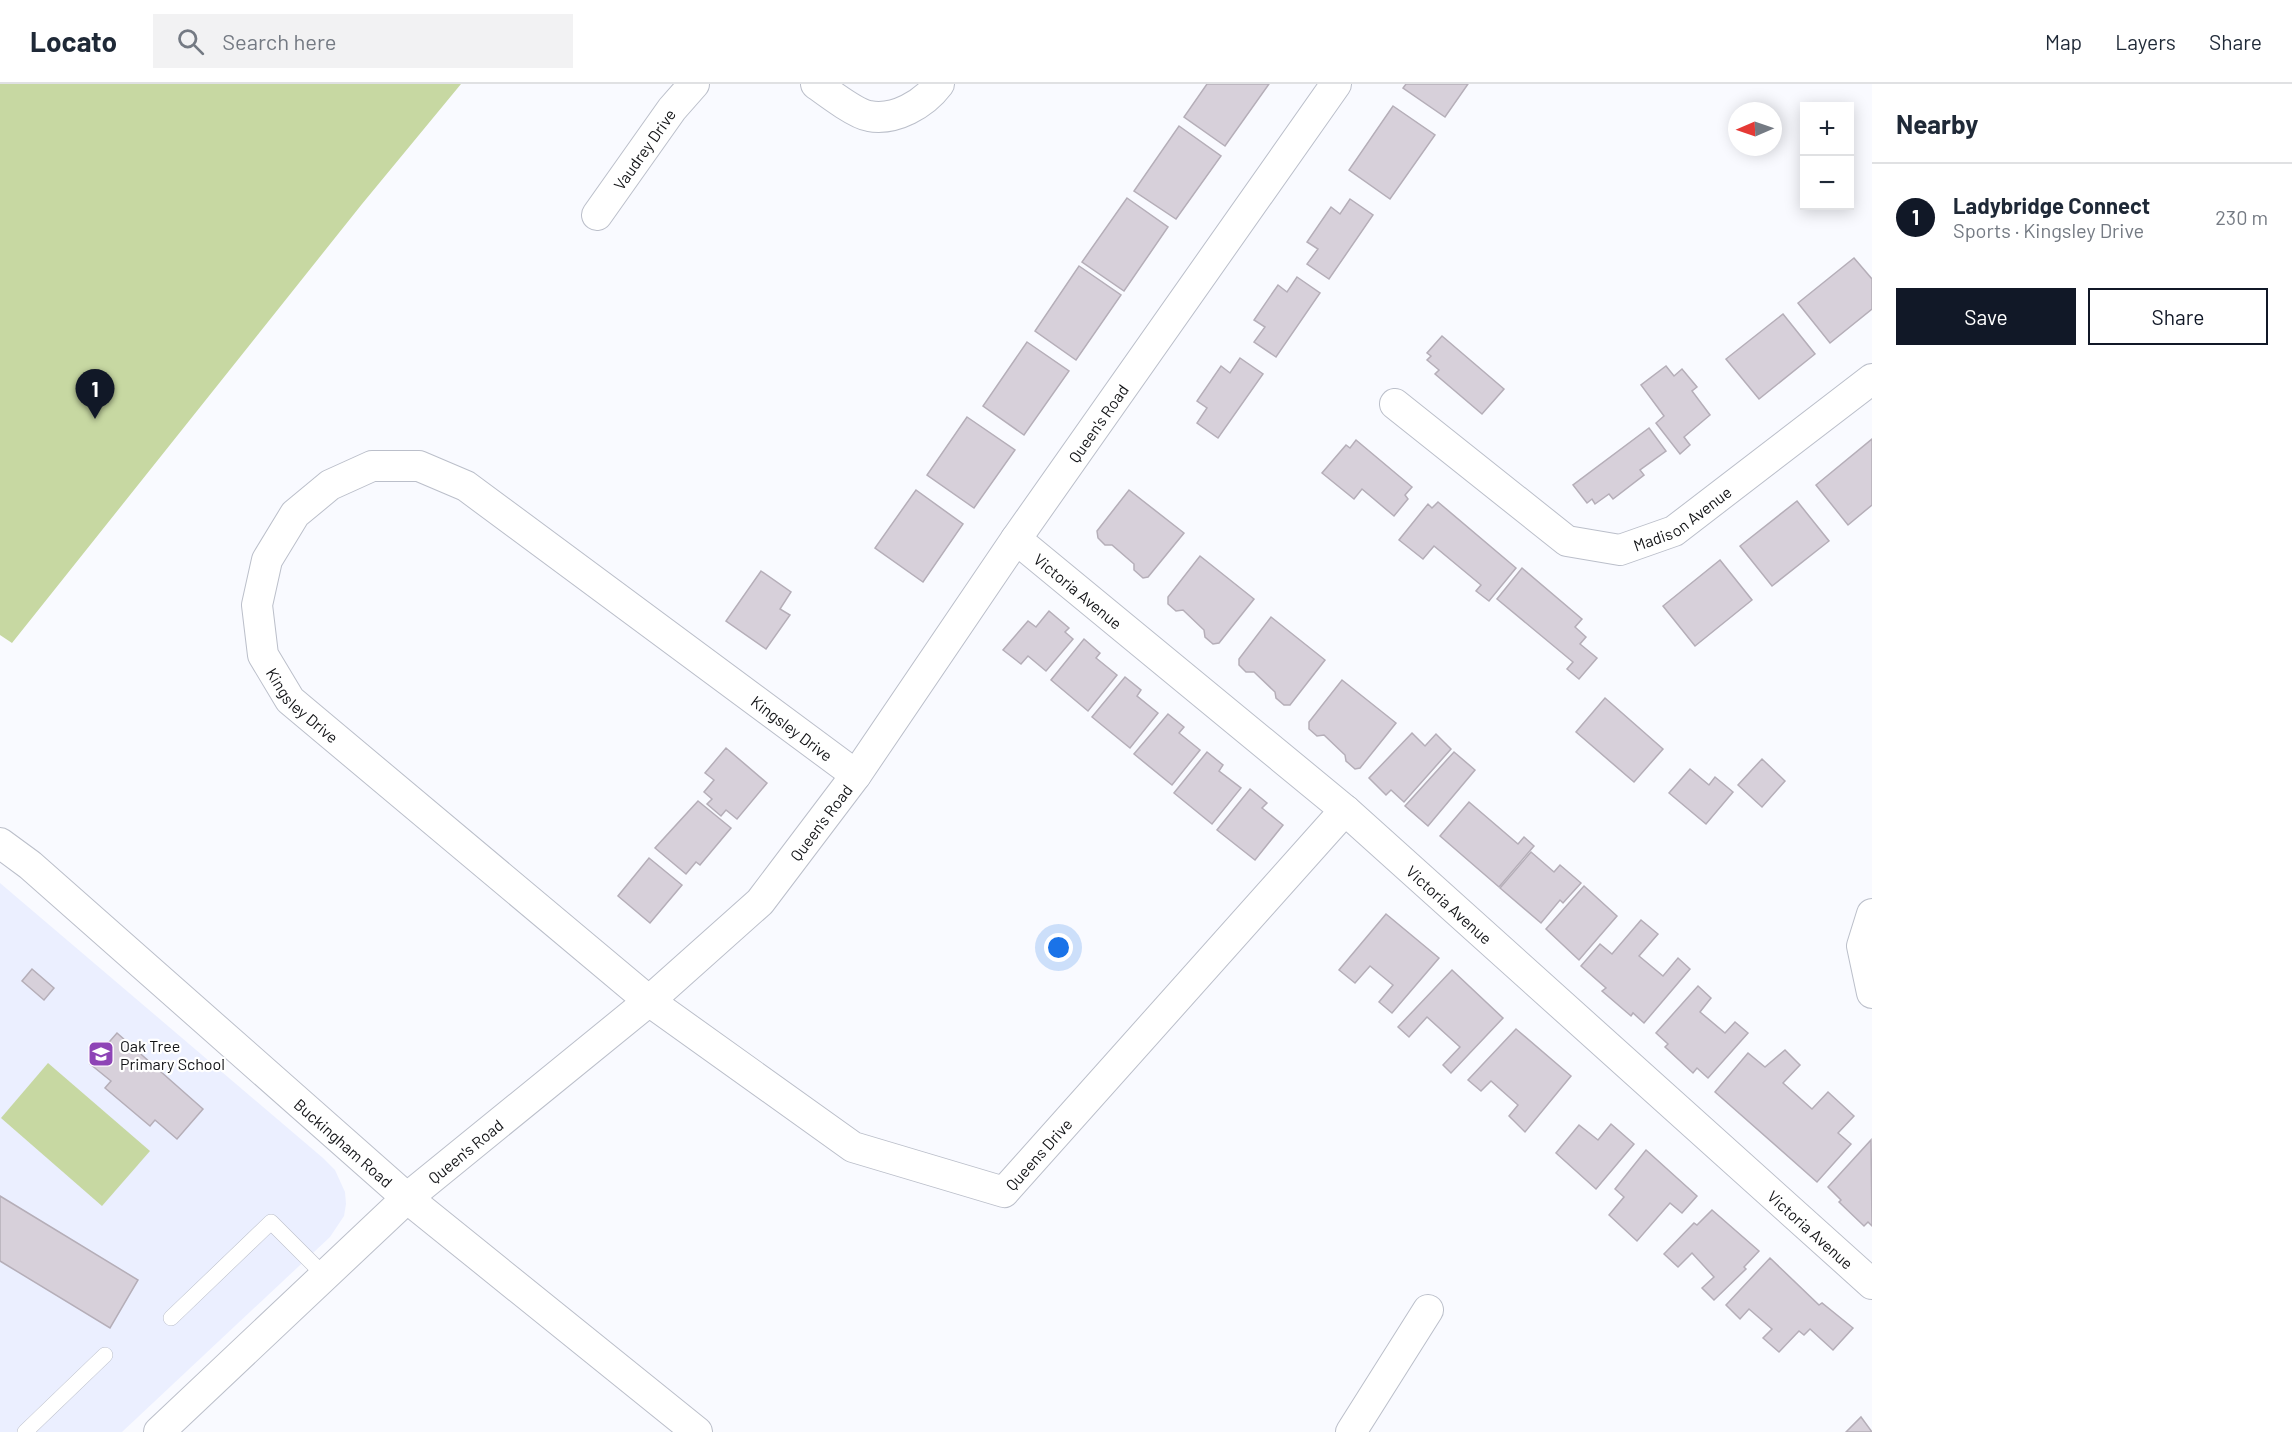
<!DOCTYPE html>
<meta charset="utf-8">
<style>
:root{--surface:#fff;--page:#f2f2f3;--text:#1f2937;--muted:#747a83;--line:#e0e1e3;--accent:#111827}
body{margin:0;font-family:Barlow,sans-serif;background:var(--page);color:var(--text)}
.controls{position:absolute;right:18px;top:18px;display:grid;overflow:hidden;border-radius:0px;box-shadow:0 3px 15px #0003}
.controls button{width:54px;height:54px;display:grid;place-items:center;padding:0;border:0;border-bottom:2px solid var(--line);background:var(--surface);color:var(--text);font:30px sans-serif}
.compass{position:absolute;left:1728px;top:18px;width:54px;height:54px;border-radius:50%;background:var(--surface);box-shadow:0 3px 15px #0003;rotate:268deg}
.you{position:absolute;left:1059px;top:864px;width:21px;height:21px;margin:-15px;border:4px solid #fff;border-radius:50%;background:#1a73e8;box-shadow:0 0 0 9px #1a73e833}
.badge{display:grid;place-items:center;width:39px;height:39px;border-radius:50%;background:var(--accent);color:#fff;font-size:20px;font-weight:700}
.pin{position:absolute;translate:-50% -50px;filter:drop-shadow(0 2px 3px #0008)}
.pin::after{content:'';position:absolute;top:32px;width:21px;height:18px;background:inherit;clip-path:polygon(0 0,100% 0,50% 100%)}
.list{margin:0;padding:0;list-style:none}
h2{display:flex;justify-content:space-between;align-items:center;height:78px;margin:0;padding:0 24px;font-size:26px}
h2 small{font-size:20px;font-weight:400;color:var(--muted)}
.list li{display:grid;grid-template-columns:39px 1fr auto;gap:18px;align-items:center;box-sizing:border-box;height:108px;padding:0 24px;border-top:2px solid var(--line)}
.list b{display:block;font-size:22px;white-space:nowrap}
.list p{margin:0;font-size:20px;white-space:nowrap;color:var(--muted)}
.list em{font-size:20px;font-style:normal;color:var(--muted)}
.actions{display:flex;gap:12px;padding:18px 24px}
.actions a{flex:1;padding:14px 0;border:2px solid var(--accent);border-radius:0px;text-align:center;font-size:21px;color:var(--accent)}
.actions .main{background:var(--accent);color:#fff}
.icon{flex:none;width:33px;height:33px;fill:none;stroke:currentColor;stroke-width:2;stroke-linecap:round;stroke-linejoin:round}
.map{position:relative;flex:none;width:1872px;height:1348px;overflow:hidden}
header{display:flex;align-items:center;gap:36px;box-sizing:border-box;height:84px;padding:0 30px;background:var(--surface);border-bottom:2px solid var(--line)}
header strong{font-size:28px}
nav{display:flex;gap:33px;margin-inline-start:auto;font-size:21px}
.search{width:420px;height:54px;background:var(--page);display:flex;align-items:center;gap:15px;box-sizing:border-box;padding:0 21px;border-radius:0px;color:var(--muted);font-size:22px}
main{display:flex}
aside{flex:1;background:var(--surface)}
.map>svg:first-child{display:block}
.built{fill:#ebefff}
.green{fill:#c7d8a2}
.building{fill:#d7d0da;stroke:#b5aeb8;stroke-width:1.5}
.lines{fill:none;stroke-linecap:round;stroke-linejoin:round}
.service-casing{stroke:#bbbfca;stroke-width:16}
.minor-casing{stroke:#bbbfca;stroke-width:32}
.service{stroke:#fff;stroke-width:15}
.minor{stroke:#fff;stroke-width:30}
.labels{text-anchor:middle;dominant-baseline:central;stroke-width:4.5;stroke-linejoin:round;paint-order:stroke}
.street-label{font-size:16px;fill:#121316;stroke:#fff}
.poi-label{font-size:16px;fill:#121316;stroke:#fff;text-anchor:start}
</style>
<header>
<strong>Locato</strong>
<div class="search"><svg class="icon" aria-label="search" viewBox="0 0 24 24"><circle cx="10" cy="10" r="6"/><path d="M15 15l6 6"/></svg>Search here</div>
<nav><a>Map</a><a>Layers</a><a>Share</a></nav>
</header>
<main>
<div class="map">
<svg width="1872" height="1348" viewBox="0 0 1872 1348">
<rect width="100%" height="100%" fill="#f9faff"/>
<path class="built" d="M0 799 323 1074 335 1086 345 1108 346 1120 344 1132 330 1153 122 1348H0Z"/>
<g class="green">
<path d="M0 0H461L362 120 12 559 0 551Z"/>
<path d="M48 979 150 1067 102 1122 1 1034Z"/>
</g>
<g class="building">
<path d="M1207 0H1269L1225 62 1184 33Z"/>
<path d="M1406 0H1468L1445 33 1403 4Z"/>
<path d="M1393 22 1435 51 1390 115 1349 86Z"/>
<path d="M1179 42 1221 72 1176 135 1134 107Z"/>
<path d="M1127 114 1168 143 1124 207 1082 178Z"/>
<path d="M1350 115 1373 131 1329 195 1307 180 1318 165 1307 158 1331 123 1340 130Z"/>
<path d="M1854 174 1872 195V225L1830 259 1798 219Z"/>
<path d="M1079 182 1121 211 1076 276 1035 247Z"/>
<path d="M1297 193 1320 209 1276 273 1254 258 1265 243 1254 236 1278 201 1287 208Z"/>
<path d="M1783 230 1815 270 1759 315 1726 275Z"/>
<path d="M1442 252 1504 305 1482 330 1435 290 1439 286 1427 276 1431 272 1427 269Z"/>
<path d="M1027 258 1069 287 1024 351 983 322Z"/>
<path d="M1240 274 1263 290 1218 354 1197 339 1207 324 1197 317 1221 282 1230 289Z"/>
<path d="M1666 282 1674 292 1682 285 1697 303 1692 307 1710 331 1684 353 1690 361 1680 370 1656 339 1664 332 1641 301Z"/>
<path d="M967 333 1015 366 974 424 927 391Z"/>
<path d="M1649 344 1666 367 1640 386 1644 391 1613 415 1609 410 1595 420 1592 415 1587 419 1573 401Z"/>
<path d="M1872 355V421L1848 441 1816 401Z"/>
<path d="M1356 356 1412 403 1405 411 1408 415 1394 432 1362 405 1354 415 1322 389 1346 361 1350 364Z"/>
<path d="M916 406 963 440 923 498 875 464Z"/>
<path d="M1129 406 1184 449 1148 493 1143 494 1134 486V480L1112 461H1105L1098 454 1097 447Z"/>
<path d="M1797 417 1829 457 1772 502 1740 462Z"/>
<path d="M1438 418 1516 484 1489 517 1476 507 1481 501 1434 462 1423 475 1399 456 1428 420 1432 424Z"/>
<path d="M1200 472 1254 515 1219 559 1213 560 1205 553 1204 546 1183 526 1176 527 1168 520V513Z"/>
<path d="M1720 476 1752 516 1695 562 1663 522Z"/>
<path d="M1522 484 1582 535 1575 543 1586 553 1580 560 1597 574 1579 595 1567 585 1573 578 1497 515Z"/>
<path d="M761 487 791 508 780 525 790 531 766 565 726 537Z"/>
<path d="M1049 527 1069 544 1065 548 1073 555 1046 587 1028 572 1021 580 1003 566 1028 537 1036 543Z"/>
<path d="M1271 533 1325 576 1290 621H1284L1276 614 1275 608 1254 588H1246L1239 581V575Z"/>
<path d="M1084 555 1100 569 1096 574 1117 591 1088 627 1051 596Z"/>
<path d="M1125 593 1141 606 1137 612 1158 629 1130 664 1092 633Z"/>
<path d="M1342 596 1396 639 1360 684 1355 685 1346 677 1345 671 1324 651 1317 652 1309 645V638Z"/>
<path d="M1605 614 1663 665 1634 698 1576 648Z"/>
<path d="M1168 630 1184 643 1179 649 1200 666 1172 701 1134 670Z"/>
<path d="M1412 649 1425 662 1436 650 1451 665 1404 718 1391 706 1386 711 1369 694Z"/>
<path d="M726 664 767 699 737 735 726 726 721 732 707 720 712 715 704 708 714 696 705 689Z"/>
<path d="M1207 668 1223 681 1219 687 1241 704 1212 740 1174 709Z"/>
<path d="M1454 668 1475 686 1428 742 1405 722Z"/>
<path d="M1762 675 1785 697 1762 723 1738 701Z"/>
<path d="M1690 685 1709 701 1715 693 1733 708 1706 740 1669 709Z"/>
<path d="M1250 705 1267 719 1262 724 1283 741 1255 776 1217 746Z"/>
<path d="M698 717 731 744 700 781 696 778 686 790 655 764Z"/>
<path d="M1469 718 1518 760 1524 753 1534 762 1499 803 1440 752Z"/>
<path d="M1531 768 1554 788 1560 781 1581 799 1563 819 1560 816 1541 839 1500 804Z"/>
<path d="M649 774 682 801 650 839 618 812Z"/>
<path d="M1584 802 1617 832 1579 876 1546 845Z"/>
<path d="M1386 830 1439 874 1392 929 1379 918 1393 901 1370 882 1355 899 1339 886Z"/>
<path d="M1641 836 1658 850 1639 872 1663 892 1678 874 1690 885 1644 939 1633 929 1631 932 1602 907 1606 904 1581 882 1600 860 1612 870Z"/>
<path d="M32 885 54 904 44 916 22 897Z"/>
<path d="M1452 886 1503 934 1451 989 1443 981 1460 963 1427 933 1409 953 1398 943Z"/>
<path d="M1698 902 1711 914 1700 928 1725 949 1735 938 1748 949 1708 994 1697 984 1693 989 1665 963 1668 960 1656 949Z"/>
<path d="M1516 945 1571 992 1525 1048 1509 1032 1518 1021 1491 997 1481 1007 1468 996Z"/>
<path d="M117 949 203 1025 177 1055 155 1036 150 1042 105 1004 111 997 90 980Z"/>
<path d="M1785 966 1800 981 1783 999 1812 1025 1828 1008 1854 1032 1838 1049 1851 1060 1817 1098 1715 1008 1748 969 1765 983Z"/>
<path d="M1611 1040 1634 1060 1596 1105 1556 1069 1579 1041 1598 1056Z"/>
<path d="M1871 1056 1872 1142 1868 1138 1864 1142 1839 1118 1841 1116 1828 1103Z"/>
<path d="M1646 1066 1697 1112 1682 1129 1670 1119 1637 1157 1609 1131 1624 1113 1615 1105Z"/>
<path d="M0 1112 138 1196 110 1244 0 1177Z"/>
<path d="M1712 1126 1759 1167 1744 1183 1746 1185 1714 1216 1702 1204 1714 1193 1692 1169 1678 1183 1664 1170 1694 1139 1697 1141Z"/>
<path d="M1770 1174 1819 1221 1822 1219 1853 1244 1833 1266 1810 1245 1804 1251 1799 1247 1779 1268 1763 1254 1772 1245 1749 1225 1740 1235 1726 1221Z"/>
<path d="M1861 1333 1872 1348H1846Z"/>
</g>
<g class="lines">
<g class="service-casing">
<g id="service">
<path d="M171 1234 271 1138 325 1192"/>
<path d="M25 1348 105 1271"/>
</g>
</g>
<g class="minor-casing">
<g id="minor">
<path d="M816 0C827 8 856 30 869 32 895 37 924 20 939 0"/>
<path id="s1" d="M597 131 672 25 694 0"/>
<path id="s2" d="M1395 320 1567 457 1620 466 1674 447 1872 295"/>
<path id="s3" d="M1016 455 1345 726 1872 1200"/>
<path id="s4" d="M856 691 466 402 419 382H372L330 401 295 430 267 476 257 521 263 571 290 616 649 917 853 1063 1004 1108 1345 726"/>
<path id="s5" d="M0 759 30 781 407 1114 697 1348"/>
<path d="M1872 830 1862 862 1872 909"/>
<path id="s6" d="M159 1348 407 1114 649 917 760 818 856 691 1016 455 1336 0"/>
<path d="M1351 1348 1428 1226"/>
</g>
</g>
<use href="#service" class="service"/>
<use href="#minor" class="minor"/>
</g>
<defs>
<g id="school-square" transform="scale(1.35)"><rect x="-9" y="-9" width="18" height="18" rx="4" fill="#8e44b6" stroke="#fff"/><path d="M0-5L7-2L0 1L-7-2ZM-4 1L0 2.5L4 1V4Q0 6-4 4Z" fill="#fff"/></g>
</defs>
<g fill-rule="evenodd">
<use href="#school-square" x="101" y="970"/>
</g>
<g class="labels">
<g class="street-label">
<text stroke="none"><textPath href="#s1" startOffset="81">Vaudrey Drive</textPath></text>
<text stroke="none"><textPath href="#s6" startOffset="1388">Queen's Road</textPath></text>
<text stroke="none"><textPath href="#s2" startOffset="344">Madison Avenue</textPath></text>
<text stroke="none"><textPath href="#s3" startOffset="81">Victoria Avenue</textPath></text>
<text stroke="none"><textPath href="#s4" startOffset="890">Kingsley Drive</textPath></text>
<text transform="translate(792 644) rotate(37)">Kingsley Drive</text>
<text stroke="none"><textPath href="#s6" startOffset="902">Queen's Road</textPath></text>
<text stroke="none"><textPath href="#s3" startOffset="567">Victoria Avenue</textPath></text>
<text stroke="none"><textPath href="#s5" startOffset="456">Buckingham Road</textPath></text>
<text stroke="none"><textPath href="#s6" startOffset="416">Queen's Road</textPath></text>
<text stroke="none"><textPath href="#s4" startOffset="1806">Queens Drive</textPath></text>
<text stroke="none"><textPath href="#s3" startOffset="1053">Victoria Avenue</textPath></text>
</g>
<g class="poi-label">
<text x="120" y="961">Oak Tree<tspan x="120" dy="18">Primary School</tspan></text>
</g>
</g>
</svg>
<div class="controls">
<button>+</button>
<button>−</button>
</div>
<svg class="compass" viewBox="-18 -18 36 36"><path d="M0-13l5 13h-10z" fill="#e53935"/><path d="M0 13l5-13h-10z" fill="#747a83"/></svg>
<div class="you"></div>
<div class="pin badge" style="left:95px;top:335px">1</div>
</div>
<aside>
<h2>Nearby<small></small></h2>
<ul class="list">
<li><span class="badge">1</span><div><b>Ladybridge Connect</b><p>Sports · Kingsley Drive</p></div><em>230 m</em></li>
</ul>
<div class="actions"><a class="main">Save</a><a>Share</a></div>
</aside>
</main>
